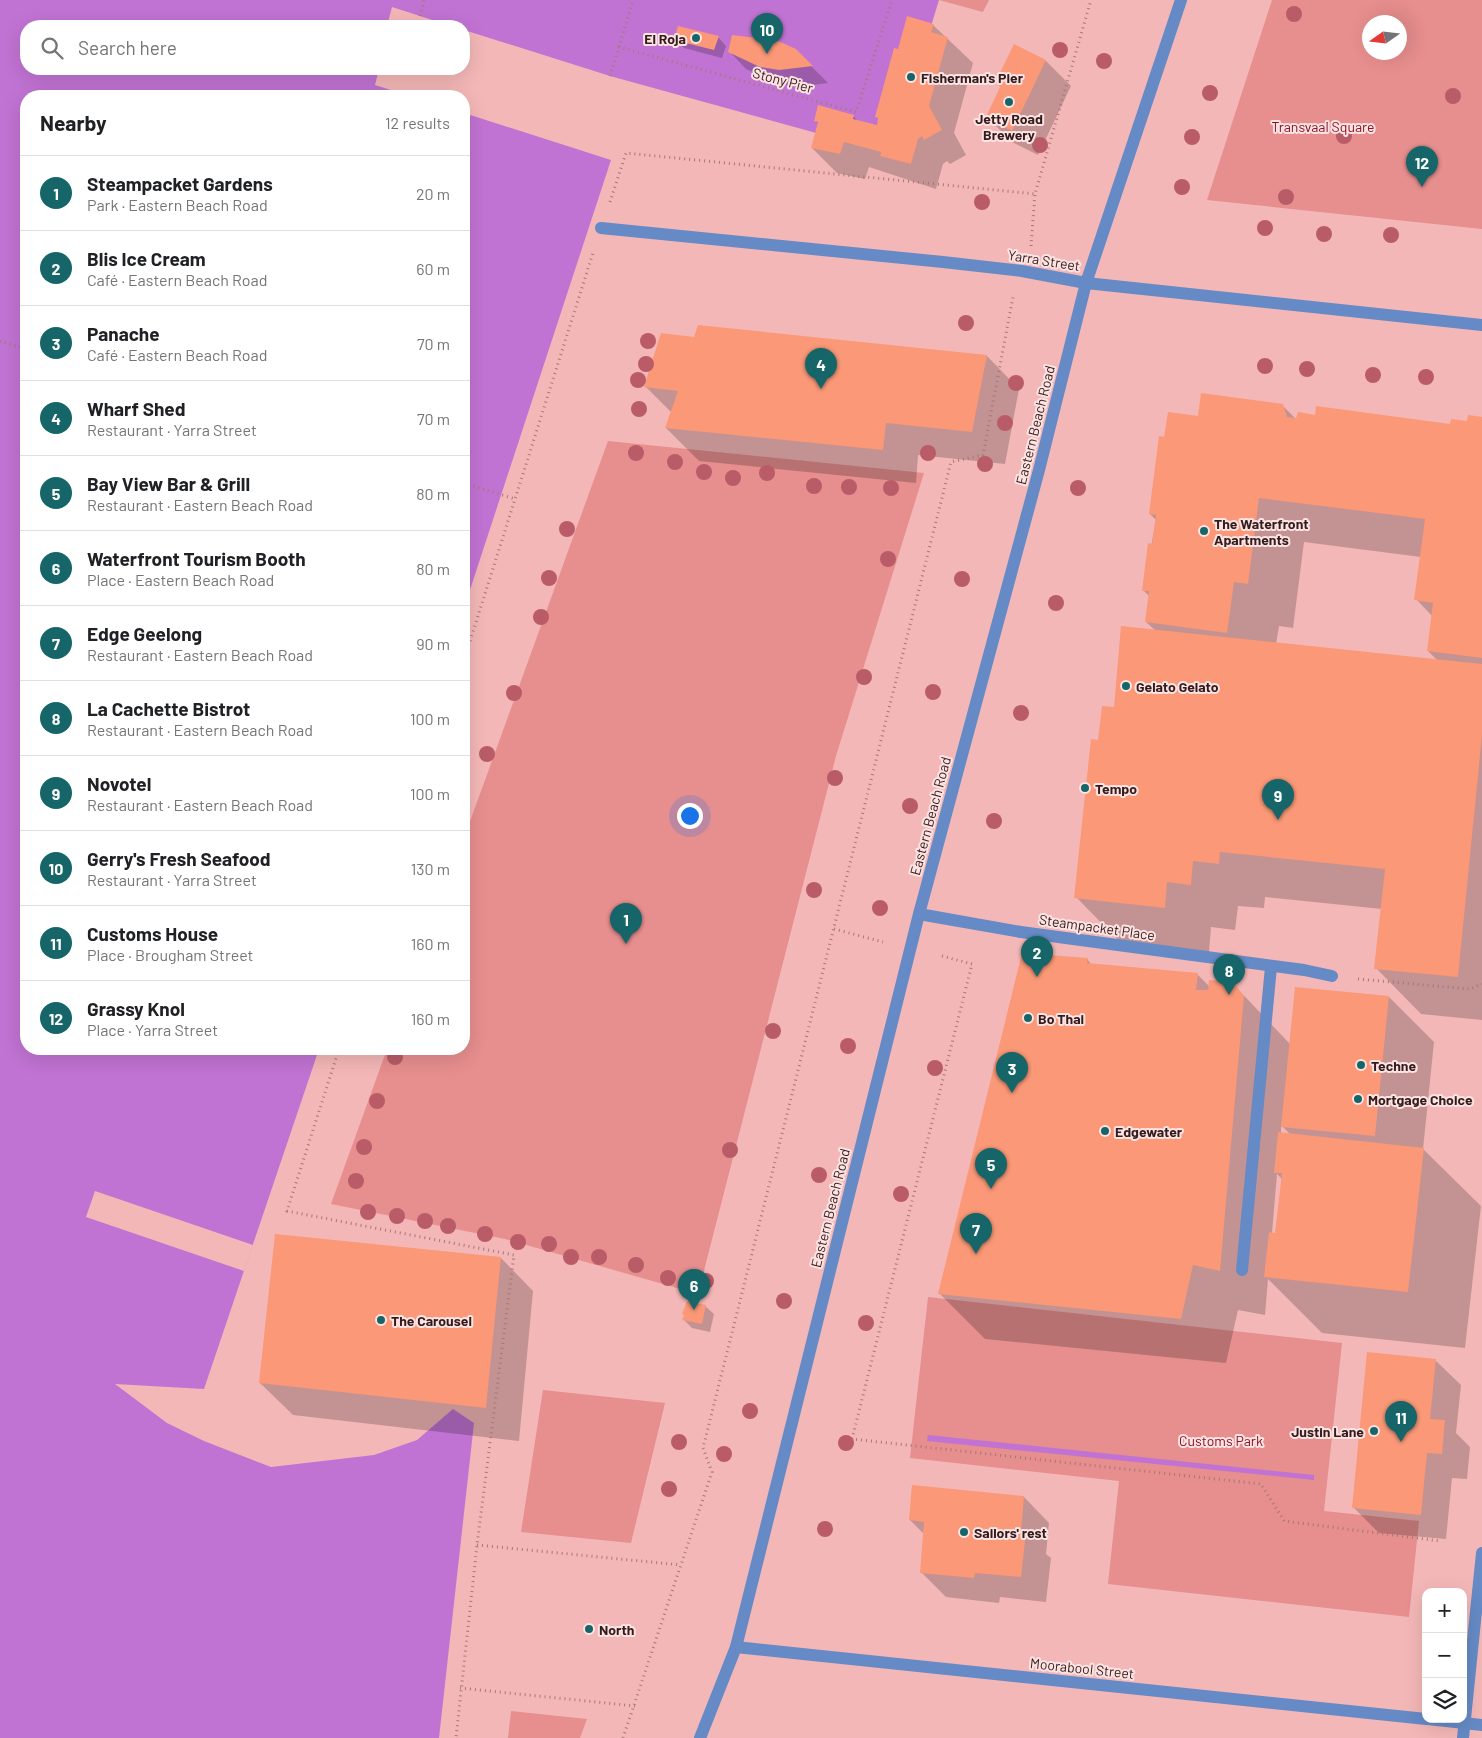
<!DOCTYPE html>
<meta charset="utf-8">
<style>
:root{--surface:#fff;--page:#f2f2f2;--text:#202124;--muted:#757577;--line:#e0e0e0;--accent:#166568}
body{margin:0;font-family:Barlow,sans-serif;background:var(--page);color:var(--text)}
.controls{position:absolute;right:15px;bottom:15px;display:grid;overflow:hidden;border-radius:10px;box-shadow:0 5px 20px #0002}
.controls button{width:45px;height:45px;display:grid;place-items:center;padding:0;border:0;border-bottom:1px solid var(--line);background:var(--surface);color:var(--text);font:25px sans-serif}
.compass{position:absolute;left:1362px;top:15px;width:45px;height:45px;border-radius:50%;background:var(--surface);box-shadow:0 5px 20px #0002;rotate:256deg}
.you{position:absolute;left:689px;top:815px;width:18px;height:18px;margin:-12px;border:4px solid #fff;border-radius:50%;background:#1a73e8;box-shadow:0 0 0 8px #1a73e833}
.badge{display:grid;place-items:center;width:32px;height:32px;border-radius:50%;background:var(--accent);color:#fff;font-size:16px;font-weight:700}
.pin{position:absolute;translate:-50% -41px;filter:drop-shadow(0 1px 2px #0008)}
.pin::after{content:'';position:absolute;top:26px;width:18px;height:15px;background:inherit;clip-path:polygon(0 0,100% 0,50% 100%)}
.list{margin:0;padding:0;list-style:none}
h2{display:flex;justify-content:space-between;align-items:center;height:65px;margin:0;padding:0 20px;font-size:21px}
h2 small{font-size:16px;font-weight:400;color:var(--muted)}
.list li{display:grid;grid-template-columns:32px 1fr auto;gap:15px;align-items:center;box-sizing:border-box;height:75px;padding:0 20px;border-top:1px solid var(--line)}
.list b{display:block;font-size:19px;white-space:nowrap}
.list p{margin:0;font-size:16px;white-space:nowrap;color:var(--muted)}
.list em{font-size:16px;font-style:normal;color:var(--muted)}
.icon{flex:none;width:28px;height:28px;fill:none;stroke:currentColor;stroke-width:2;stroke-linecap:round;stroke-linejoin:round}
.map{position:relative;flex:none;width:1482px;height:1738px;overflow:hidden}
.search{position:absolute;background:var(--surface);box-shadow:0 5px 20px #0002;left:20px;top:20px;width:450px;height:55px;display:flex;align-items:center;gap:12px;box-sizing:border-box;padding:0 18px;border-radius:20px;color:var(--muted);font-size:19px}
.panel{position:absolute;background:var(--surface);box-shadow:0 5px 20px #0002;left:20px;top:90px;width:450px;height:965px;border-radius:20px}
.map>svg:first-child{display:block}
.green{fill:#e78e8e;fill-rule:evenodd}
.water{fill:#c173d3}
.pier{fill:#f4b7b7}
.shadow{fill:#0003;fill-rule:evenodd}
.building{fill:#fa9877}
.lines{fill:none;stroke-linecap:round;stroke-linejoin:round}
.path{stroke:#a57878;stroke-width:3;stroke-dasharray:1 4;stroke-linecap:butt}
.service{stroke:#658ac5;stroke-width:12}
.minor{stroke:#658ac5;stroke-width:12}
.tertiary{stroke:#658ac5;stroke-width:12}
.tree{fill:#b95c67}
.poi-dot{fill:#166568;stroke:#fde3e2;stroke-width:2}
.labels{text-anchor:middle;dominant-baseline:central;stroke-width:4;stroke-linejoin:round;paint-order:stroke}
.poi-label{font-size:14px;font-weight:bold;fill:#331c1d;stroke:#fde3e2;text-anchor:start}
.street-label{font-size:14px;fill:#331c1d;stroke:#fde3e2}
.park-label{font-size:14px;fill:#891226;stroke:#fde3e2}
</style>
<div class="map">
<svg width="1482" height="1738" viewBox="0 0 1482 1738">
<rect width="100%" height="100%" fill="#f4b7b7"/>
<g class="green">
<path d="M939 0H989L983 12Z"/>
<path d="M1272 0H1482V229L1207 200ZM1370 22H1400V52H1370Z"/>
<path d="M608 441 924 473 836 756 698 1294 505 1239 331 1204 387 1049H464V838Z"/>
<path d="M928 1297 1342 1343 1324 1511 1419 1521 1409 1617 1108 1584 1119 1481 910 1458Z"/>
<path d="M543 1390 665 1403 631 1543 521 1532Z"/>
<path d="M511 1711 587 1719 580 1738H508Z"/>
</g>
<g class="water">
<path d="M0 0H939L892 154 610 76 464 30V26H451L392 7 387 26H26V69H379L375 85 410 96H26V1049H319L204 1389 115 1384 167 1423 204 1441 271 1467 374 1455 417 1440 453 1409 474 1423 439 1738H0Z"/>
<path d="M464 113 611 160 464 608Z"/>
<path d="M928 1435 1314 1475V1480L927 1441Z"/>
</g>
<path class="pier" d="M95 1191 253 1245 244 1271 86 1217Z"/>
<g class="shadow">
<path d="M933 25 973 63 954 133 966 155 950 164 947 161 943 164 936 189 869 167 865 179 837 173 812 148 819 124 816 121 853 116 858 121 878 126 879 120 876 116 899 50Z"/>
<path d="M733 36 775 41 795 50 828 83 797 87 778 83 746 69 729 51Z"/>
<path d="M718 37 726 46 722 58 684 48 676 40Z"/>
<path d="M1014 46 1046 61 1071 86 1038 155 1012 142 987 117 1001 87Z"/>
<path d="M695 338 987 356 1019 389 1005 464 918 455 916 483 699 461 666 428 671 412 645 386Z"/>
<path d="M1282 405 1297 420 1451 425 1482 418V1020L1421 1014 1376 968 1382 909 1265 897 1264 908 1238 906 1235 930 1211 927 1209 952 1121 943 1076 897 1100 742 1156 631 1146 622 1149 596 1143 590 1156 520 1150 514 1165 438 1199 417ZM1304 542 1421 557 1416 599 1433 617 1428 651 1438 661 1276 644 1279 626 1293 628Z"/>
<path d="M1087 959 1092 965 1198 975 1210 987 1232 983 1290 1044 1389 997 1434 1042 1423 1149 1481 1206 1465 1348 1322 1333 1268 1279 1265 1315 1238 1310 1226 1363 985 1339 940 1294ZM1281 1125 1291 1135 1281 1134ZM1277 1174 1282 1179 1276 1234 1272 1233Z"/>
<path d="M501 1258 533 1291 519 1441 293 1415 260 1383Z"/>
<path d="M705 1306 714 1314 710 1332 692 1328 684 1320Z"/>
<path d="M1435 1360 1461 1385 1456 1433 1470 1447 1467 1479 1452 1478 1446 1539 1379 1533 1353 1507Z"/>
<path d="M1024 1497 1049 1523 1046 1554 1051 1558 1046 1602 1000 1597 999 1603 946 1597 921 1572 924 1534 910 1520Z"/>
</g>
<g class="building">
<path d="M907 16 934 24 931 32 948 37 929 106 942 130 924 140 922 136 918 139 911 164 880 156 881 152 844 142 840 154 811 148 818 122 814 121 818 105 854 115 853 119 877 125 878 118 875 117 894 48 898 49Z"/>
<path d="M678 26 719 36 714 50 674 40Z"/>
<path d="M732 35 776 40 796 49 813 66 779 70 760 67 728 52Z"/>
<path d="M1014 44 1046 60 1012 131 986 117 1000 87 996 81Z"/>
<path d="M698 325 987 355 972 432 886 423 883 450 665 428 678 391 644 387 661 333 694 337Z"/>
<path d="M1201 393 1283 404 1287 417 1296 418 1298 412 1315 415 1316 406 1450 424 1451 419 1467 421 1468 415 1482 417V658L1427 651 1433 603 1414 600 1425 519 1259 498 1248 584 1234 582 1227 633 1145 622 1149 591H1142L1148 543 1152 544 1156 515 1149 514 1159 436 1164 437 1168 412 1198 416Z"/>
<path d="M1121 626 1482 664V735L1458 977 1374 969 1385 869 1220 852 1219 864 1193 861 1191 885 1167 882 1165 908 1074 898 1091 739 1098 740 1102 706 1114 707Z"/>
<path d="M1022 953 1088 958 1087 963 1198 973 1196 990H1208L1209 980 1233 982 1244 996 1220 1271 1193 1265 1181 1319 938 1294Z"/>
<path d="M1295 987 1389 996 1375 1136 1281 1127Z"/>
<path d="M1278 1132 1424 1148 1408 1292 1264 1277 1269 1232 1275 1233 1282 1173H1274Z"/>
<path d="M275 1234 501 1257 486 1408 259 1383Z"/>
<path d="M687 1301 706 1305 702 1324 682 1320 684 1315 682 1314Z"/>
<path d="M1367 1352 1436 1359 1430 1419 1445 1420 1442 1454 1427 1453 1421 1515 1352 1508Z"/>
<path d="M912 1485 1024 1496 1021 1532H1026L1021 1577 975 1573 974 1578 920 1573 924 1522 909 1520Z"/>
</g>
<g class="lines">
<g class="path">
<path d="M420 16 424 0"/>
<path d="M619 47 633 0"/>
<path d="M610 76 619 47 856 112 892 0"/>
<path d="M610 202 626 153 1035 194 1091 0"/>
<path d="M1031 246 1035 194"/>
<path d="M0 341 26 349"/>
<path d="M464 483 515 499"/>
<path d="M464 660 593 253"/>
<path d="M834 929 883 942"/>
<path d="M942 956 972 964 852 1439 1261 1484 1284 1521 1440 1541"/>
<path d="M1358 979 1470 989 1482 984"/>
<path d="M339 1049 287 1211 514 1255 477 1545 456 1738"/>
<path d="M477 1545 681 1565"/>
<path d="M460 1688 635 1706"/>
<path d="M623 1738 712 1472 703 1448 951 462 983 455 1013 297"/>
</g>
<g class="service">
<path d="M919 914 1021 932 1304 970 1332 976"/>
<path d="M1242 1270 1271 967"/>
</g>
<g class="minor">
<path d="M601 228 943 262 1022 271 1086 283"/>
<path d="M736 1647 1426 1719"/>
<path d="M1428 1719 1482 1725"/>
<path d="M1463 1738 1482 1553"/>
</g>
<g class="tertiary">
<path d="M1086 283 1482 325"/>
<path d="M700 1738 736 1647 919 914 1039 470 1086 283 1181 0"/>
</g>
</g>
<g class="tree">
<circle cx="1294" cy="14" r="8"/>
<circle cx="1060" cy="50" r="8"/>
<circle cx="1104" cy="61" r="8"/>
<circle cx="1210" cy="93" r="8"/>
<circle cx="1453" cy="96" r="8"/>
<circle cx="1344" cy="136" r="8"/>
<circle cx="1192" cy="137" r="8"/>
<circle cx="1040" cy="145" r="8"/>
<circle cx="1182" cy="187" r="8"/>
<circle cx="1286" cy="197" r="8"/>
<circle cx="982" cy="202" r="8"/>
<circle cx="1265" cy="228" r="8"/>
<circle cx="1324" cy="234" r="8"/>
<circle cx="1391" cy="235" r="8"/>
<circle cx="966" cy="323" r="8"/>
<circle cx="648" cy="341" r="8"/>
<circle cx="646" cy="364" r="8"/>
<circle cx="1265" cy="366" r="8"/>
<circle cx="1307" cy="369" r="8"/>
<circle cx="1373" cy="375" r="8"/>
<circle cx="1426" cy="377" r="8"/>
<circle cx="638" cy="380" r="8"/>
<circle cx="1016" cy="383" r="8"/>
<circle cx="639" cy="409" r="8"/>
<circle cx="1005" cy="423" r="8"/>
<circle cx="636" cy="453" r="8"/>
<circle cx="928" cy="453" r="8"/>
<circle cx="675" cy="462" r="8"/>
<circle cx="985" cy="464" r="8"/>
<circle cx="704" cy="472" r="8"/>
<circle cx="767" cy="473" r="8"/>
<circle cx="733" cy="478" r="8"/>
<circle cx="814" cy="486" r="8"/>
<circle cx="849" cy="487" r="8"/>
<circle cx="891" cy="488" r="8"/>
<circle cx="1078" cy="488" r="8"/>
<circle cx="567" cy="529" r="8"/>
<circle cx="888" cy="559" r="8"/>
<circle cx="549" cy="578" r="8"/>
<circle cx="962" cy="579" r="8"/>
<circle cx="1056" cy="603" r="8"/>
<circle cx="541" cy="617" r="8"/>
<circle cx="864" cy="677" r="8"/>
<circle cx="933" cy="692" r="8"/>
<circle cx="514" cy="693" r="8"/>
<circle cx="1021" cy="713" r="8"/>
<circle cx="487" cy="754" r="8"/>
<circle cx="835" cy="778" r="8"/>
<circle cx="910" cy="806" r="8"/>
<circle cx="994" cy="821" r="8"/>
<circle cx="814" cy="890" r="8"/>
<circle cx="880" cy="908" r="8"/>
<circle cx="773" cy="1031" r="8"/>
<circle cx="848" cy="1046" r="8"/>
<circle cx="395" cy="1057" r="8"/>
<circle cx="935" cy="1068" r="8"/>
<circle cx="377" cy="1101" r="8"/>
<circle cx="364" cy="1147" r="8"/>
<circle cx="730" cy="1150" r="8"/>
<circle cx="819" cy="1175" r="8"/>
<circle cx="356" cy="1181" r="8"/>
<circle cx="901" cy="1194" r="8"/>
<circle cx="368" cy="1212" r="8"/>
<circle cx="397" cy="1216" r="8"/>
<circle cx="425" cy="1221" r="8"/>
<circle cx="448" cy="1226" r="8"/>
<circle cx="485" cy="1234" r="8"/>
<circle cx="518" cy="1242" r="8"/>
<circle cx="549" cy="1244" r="8"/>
<circle cx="571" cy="1257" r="8"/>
<circle cx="599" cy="1257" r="8"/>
<circle cx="636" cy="1265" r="8"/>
<circle cx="668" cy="1278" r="8"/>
<circle cx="706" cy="1281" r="8"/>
<circle cx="784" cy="1301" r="8"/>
<circle cx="866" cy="1323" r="8"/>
<circle cx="750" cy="1411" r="8"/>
<circle cx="679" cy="1442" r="8"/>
<circle cx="846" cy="1443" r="8"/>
<circle cx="724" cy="1454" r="8"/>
<circle cx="669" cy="1489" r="8"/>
<circle cx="825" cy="1529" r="8"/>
</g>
<g class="poi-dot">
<circle cx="696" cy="38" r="5"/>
<circle cx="911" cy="77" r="5"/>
<circle cx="1009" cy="102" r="5"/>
<circle cx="1204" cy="531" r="5"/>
<circle cx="1126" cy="686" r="5"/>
<circle cx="1085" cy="788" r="5"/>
<circle cx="1028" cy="1018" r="5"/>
<circle cx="1361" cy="1065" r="5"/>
<circle cx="1358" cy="1099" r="5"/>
<circle cx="1105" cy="1131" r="5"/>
<circle cx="381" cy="1320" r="5"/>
<circle cx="1374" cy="1431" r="5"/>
<circle cx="964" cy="1532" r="5"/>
<circle cx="589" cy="1629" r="5"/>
</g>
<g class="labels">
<g class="poi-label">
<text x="686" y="38" text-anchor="end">El Roja</text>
<text x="921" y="77">Fisherman's Pier</text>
<text x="1009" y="118" text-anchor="middle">Jetty Road<tspan x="1009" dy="16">Brewery</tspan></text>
<text x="1214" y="523">The Waterfront<tspan x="1214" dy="16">Apartments</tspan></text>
<text x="1136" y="686">Gelato Gelato</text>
<text x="1095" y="788">Tempo</text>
<text x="1038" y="1018">Bo Thai</text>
<text x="1371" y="1065">Techne</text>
<text x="1368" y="1099">Mortgage Choice</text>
<text x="1115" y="1131">Edgewater</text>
<text x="391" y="1320">The Carousel</text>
<text x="1364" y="1431" text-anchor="end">Justin Lane</text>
<text x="974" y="1532">Sailors' rest</text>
<text x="599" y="1629">North</text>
</g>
<g class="street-label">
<text transform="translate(783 80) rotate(15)">Stony Pier</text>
<text transform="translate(1044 260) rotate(9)">Yarra Street</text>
<text transform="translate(1035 425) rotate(-76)">Eastern Beach Road</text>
<text transform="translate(930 816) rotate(-75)">Eastern Beach Road</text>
<text transform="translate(1097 927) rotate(8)">Steampacket Place</text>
<text transform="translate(830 1208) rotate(-76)">Eastern Beach Road</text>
<text transform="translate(1082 1668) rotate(6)">Moorabool Street</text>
</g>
<g class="park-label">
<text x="1323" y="126">Transvaal Square</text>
<text x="1221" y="1440">Customs Park</text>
</g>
</g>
</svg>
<div class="controls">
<button>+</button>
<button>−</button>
<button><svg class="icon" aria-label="layers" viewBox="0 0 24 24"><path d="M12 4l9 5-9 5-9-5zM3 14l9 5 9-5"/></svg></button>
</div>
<svg class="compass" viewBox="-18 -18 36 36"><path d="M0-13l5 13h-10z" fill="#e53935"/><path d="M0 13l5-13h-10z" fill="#757577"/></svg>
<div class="you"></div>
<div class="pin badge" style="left:626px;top:944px">1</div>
<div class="pin badge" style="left:1037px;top:977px">2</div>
<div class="pin badge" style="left:1012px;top:1093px">3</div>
<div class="pin badge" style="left:821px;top:389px">4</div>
<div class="pin badge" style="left:991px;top:1189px">5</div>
<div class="pin badge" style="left:694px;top:1310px">6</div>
<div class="pin badge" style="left:976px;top:1254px">7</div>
<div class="pin badge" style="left:1229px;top:995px">8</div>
<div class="pin badge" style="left:1278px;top:820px">9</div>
<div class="pin badge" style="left:767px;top:54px">10</div>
<div class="pin badge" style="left:1401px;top:1442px">11</div>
<div class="pin badge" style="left:1422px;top:187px">12</div>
<div class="search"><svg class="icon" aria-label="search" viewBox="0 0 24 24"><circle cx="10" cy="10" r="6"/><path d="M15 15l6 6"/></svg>Search here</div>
<section class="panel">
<h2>Nearby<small>12 results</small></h2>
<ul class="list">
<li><span class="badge">1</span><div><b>Steampacket Gardens</b><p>Park · Eastern Beach Road</p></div><em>20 m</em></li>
<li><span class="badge">2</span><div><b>Blis Ice Cream</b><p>Café · Eastern Beach Road</p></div><em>60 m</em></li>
<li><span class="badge">3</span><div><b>Panache</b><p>Café · Eastern Beach Road</p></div><em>70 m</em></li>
<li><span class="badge">4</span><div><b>Wharf Shed</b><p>Restaurant · Yarra Street</p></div><em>70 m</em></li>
<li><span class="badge">5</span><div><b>Bay View Bar &amp; Grill</b><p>Restaurant · Eastern Beach Road</p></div><em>80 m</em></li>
<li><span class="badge">6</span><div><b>Waterfront Tourism Booth</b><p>Place · Eastern Beach Road</p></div><em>80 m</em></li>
<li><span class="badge">7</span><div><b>Edge Geelong</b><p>Restaurant · Eastern Beach Road</p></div><em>90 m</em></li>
<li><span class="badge">8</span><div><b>La Cachette Bistrot</b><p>Restaurant · Eastern Beach Road</p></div><em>100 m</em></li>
<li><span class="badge">9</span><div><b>Novotel</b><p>Restaurant · Eastern Beach Road</p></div><em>100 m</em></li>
<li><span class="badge">10</span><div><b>Gerry's Fresh Seafood</b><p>Restaurant · Yarra Street</p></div><em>130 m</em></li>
<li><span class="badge">11</span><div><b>Customs House</b><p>Place · Brougham Street</p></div><em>160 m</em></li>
<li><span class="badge">12</span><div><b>Grassy Knol</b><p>Place · Yarra Street</p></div><em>160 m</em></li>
</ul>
</section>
</div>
